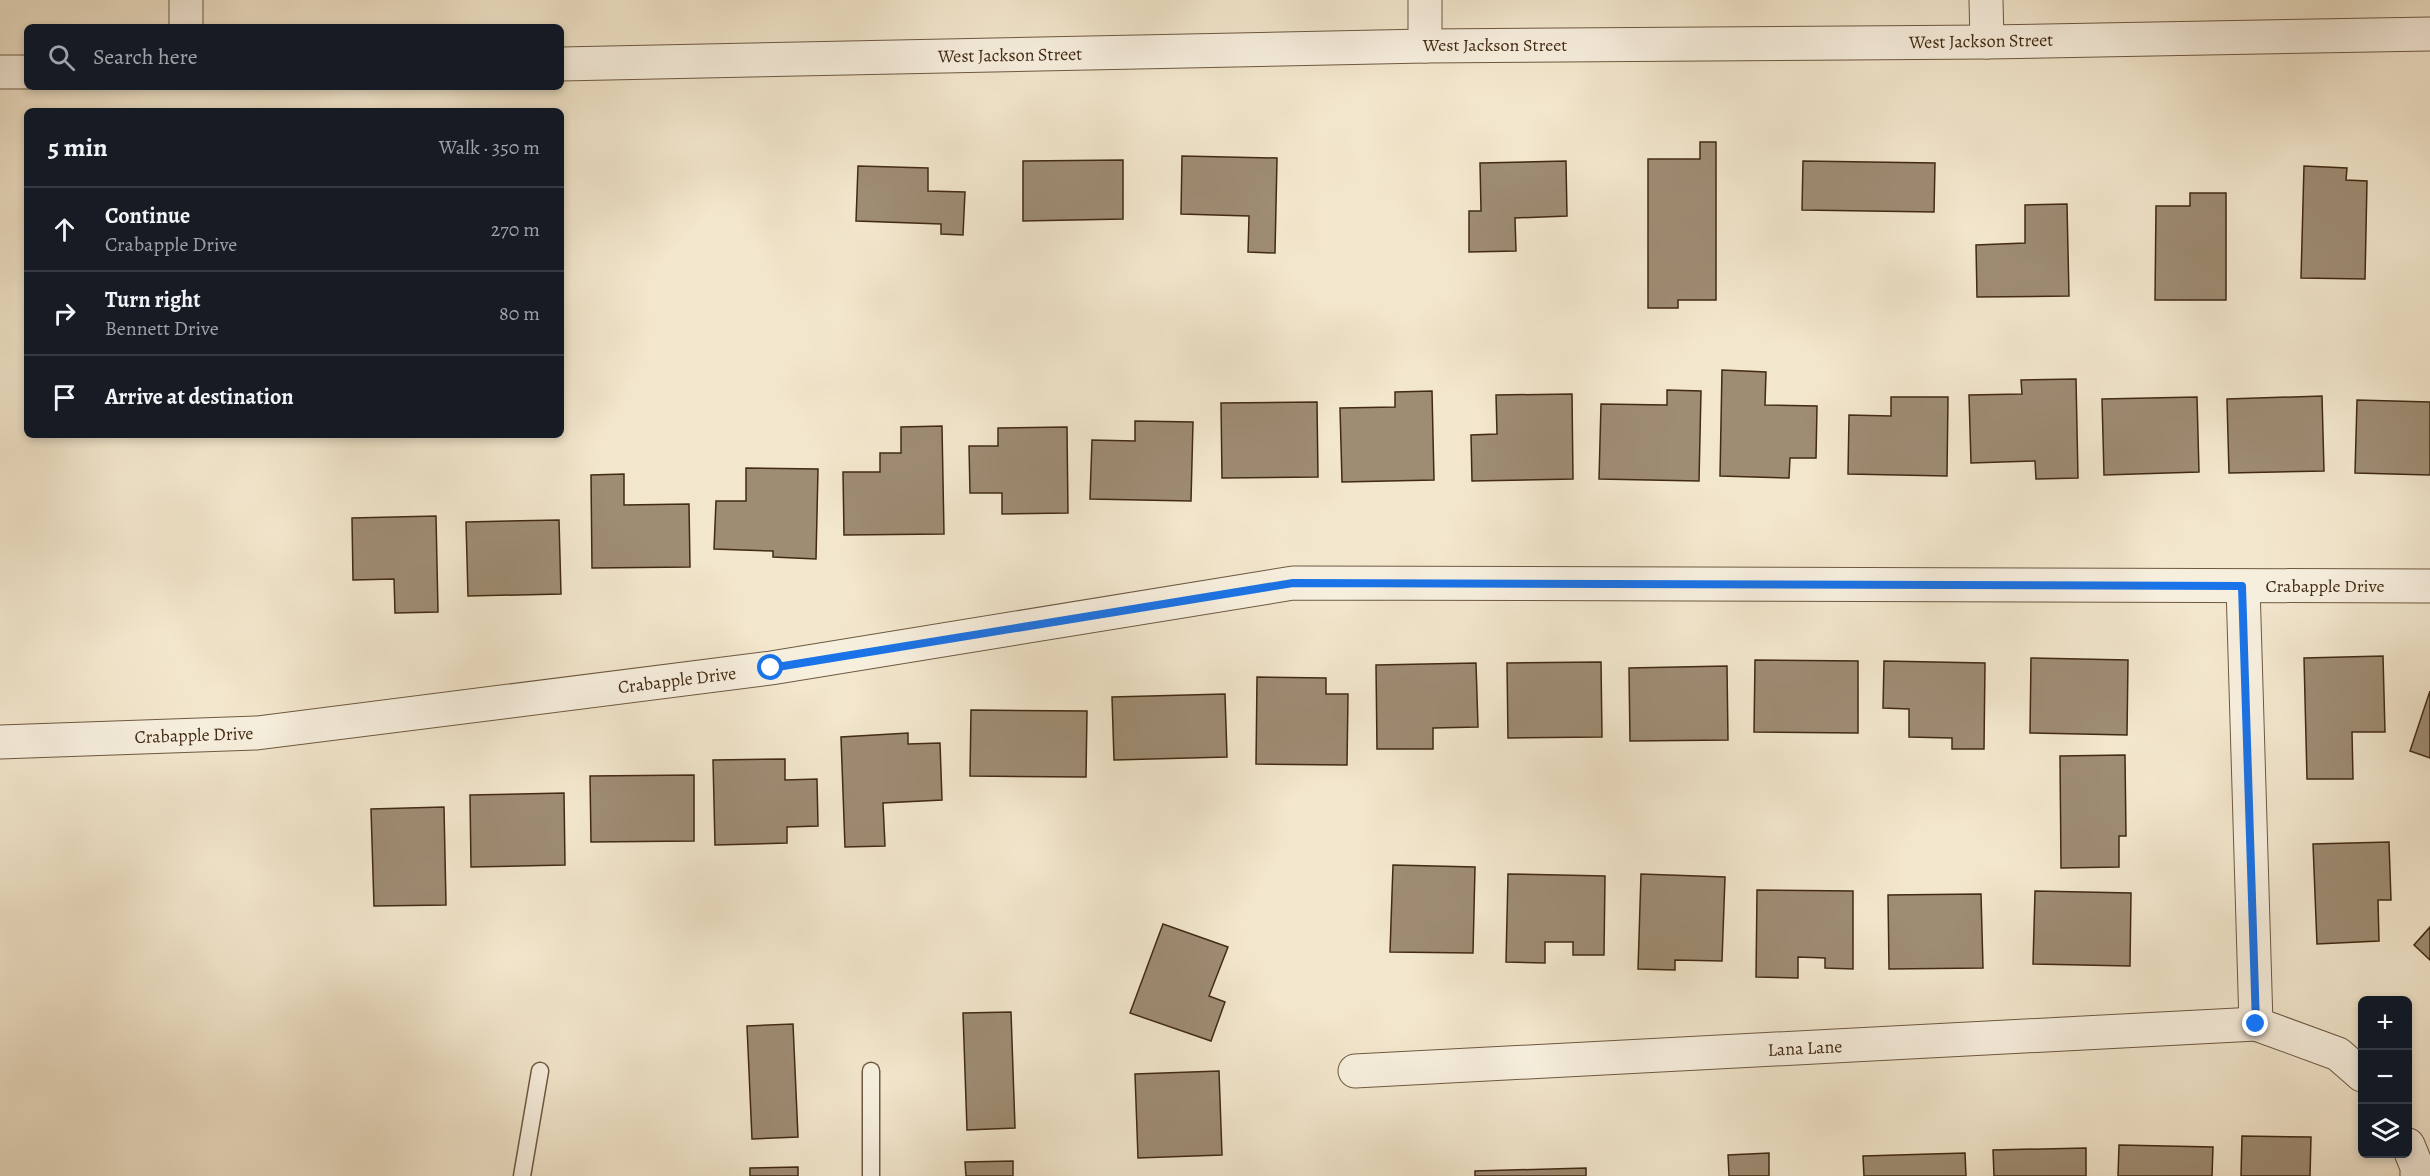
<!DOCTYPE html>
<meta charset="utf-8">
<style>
:root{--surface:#171b24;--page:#242831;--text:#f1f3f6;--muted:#9ea1a6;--line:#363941}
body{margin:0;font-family:Alegreya,serif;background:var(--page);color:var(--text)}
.controls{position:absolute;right:18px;bottom:18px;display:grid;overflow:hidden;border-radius:9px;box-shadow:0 3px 9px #0003}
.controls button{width:54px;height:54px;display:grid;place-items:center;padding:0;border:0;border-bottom:2px solid var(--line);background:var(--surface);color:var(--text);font:30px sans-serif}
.stop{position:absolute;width:18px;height:18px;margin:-14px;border:4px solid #1a73e8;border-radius:50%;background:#fff}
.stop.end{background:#1a73e8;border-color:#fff;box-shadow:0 2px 6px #0008}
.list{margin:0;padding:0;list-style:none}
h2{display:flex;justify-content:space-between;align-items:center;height:78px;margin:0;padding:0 24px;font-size:26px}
h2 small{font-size:20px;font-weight:400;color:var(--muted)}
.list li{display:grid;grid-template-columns:39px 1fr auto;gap:18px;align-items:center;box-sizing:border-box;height:84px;padding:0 24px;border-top:2px solid var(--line)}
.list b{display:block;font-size:22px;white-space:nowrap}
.list p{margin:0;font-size:20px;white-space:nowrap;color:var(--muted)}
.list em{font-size:20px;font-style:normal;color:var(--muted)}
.icon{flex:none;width:33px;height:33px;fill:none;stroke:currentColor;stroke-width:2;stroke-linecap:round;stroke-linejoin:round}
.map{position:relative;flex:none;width:2430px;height:1176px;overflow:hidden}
.search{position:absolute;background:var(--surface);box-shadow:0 3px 9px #0003;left:24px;top:24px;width:540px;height:66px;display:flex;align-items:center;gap:15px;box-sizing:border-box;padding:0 21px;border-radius:9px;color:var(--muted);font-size:22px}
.panel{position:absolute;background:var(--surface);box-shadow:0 3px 9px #0003;left:24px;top:108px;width:540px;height:330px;border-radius:9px}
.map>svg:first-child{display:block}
.building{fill:#9e8c73;stroke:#422a13;stroke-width:1.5}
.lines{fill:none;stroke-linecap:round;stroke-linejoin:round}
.service-casing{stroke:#6e5941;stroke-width:19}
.minor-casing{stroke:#6e5941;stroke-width:35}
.tertiary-casing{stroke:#6e5941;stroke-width:35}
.service{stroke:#f7efde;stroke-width:16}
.minor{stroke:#f7efde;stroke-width:33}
.tertiary{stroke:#f7efde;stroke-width:33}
.route{stroke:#1a73e8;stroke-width:8}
.labels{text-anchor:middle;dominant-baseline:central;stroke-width:4.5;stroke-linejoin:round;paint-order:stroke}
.street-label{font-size:18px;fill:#422a13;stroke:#f7efde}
</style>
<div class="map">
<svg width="2430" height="1176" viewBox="0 0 2430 1176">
<rect width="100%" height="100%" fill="#f2e6cc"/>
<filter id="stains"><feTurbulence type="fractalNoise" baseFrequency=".00333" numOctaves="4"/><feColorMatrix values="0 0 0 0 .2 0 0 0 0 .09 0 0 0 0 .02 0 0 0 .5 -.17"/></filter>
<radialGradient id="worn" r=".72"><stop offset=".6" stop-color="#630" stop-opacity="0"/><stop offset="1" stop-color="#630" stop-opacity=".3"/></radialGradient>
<g class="building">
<path d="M1700 142H1716V300H1678V308H1648V159H1700Z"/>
<path d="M1182 156 1277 158 1275 253 1248 252 1249 216 1181 214Z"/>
<path d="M1123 160V219L1023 221V161Z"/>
<path d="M1566 161 1567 216 1515 218 1516 251 1469 252V211H1481L1480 163Z"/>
<path d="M1803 161 1935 163 1934 212 1802 210Z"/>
<path d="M858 166 928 168V191L965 192 963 235 941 234V224L856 221Z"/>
<path d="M2304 166 2347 168 2346 180 2367 181 2365 279 2301 278Z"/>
<path d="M2190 193H2226V300H2155L2156 206H2190Z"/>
<path d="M2067 204 2069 296 1977 297 1976 245 2025 243V205Z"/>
<path d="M1722 370 1766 372 1765 405 1817 406 1816 458H1790L1789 478 1720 476Z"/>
<path d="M2076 379 2078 478 2036 479 2035 461 1971 463 1969 395 2022 394 2021 380Z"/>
<path d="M1667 390 1701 391 1699 481 1599 479 1601 404 1667 405Z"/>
<path d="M1432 391 1434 480 1342 482 1340 408 1395 407V392Z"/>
<path d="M1572 394 1573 479 1472 481 1471 435 1497 434 1496 395Z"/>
<path d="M2322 396 2324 471 2229 473 2227 399Z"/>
<path d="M1891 397H1948L1947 476 1848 474 1849 415 1891 416Z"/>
<path d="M2197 397 2199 472 2104 475 2102 399Z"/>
<path d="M2357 400 2430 402V475L2355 473Z"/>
<path d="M1317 402 1318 477 1222 478 1221 403Z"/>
<path d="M1135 421 1193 422 1191 501 1090 499 1092 440 1135 441Z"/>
<path d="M942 426 944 534 844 535 843 472H880V453H901V427Z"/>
<path d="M1067 427 1068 513 1002 514V493H970L969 446H998V428Z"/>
<path d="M746 468 818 469 816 559 773 557V551L714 549 716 501H746Z"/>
<path d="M624 474V505L689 504 690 567 592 568 591 475Z"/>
<path d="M436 516 438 612 395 613 394 579 353 580 352 518Z"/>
<path d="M559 520 561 594 468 596 466 522Z"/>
<path d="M2383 656 2385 732H2352L2353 779H2307L2304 658Z"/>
<path d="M2031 658 2128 660 2127 735 2030 733Z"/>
<path d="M1755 660 1858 661V733L1754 732Z"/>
<path d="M1884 661 1985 663 1984 749H1952V738L1909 737V709L1883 708Z"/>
<path d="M1601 662 1602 737 1508 738 1507 663Z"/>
<path d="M1476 663 1478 727 1433 728V749H1377L1376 665Z"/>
<path d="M1727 666 1728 740 1630 741 1629 668Z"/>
<path d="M1257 677 1326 678V694H1348L1347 765 1256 764Z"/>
<path d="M2430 691V758L2410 751Z"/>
<path d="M1225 694 1227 757 1114 760 1112 697Z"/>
<path d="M971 710 1087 711 1086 777 970 776Z"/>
<path d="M908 733V744L940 743 942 800 883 803 885 846 845 847 841 737Z"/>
<path d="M2125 755 2126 836H2119V867L2061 868 2060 756Z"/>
<path d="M785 759V780L817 779 818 826 787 827V843L715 845 713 760Z"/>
<path d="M694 775V841L591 842 590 776Z"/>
<path d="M564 793 565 865 471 867 470 795Z"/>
<path d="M444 807 446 905 374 906 371 809Z"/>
<path d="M2389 842 2391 900H2378L2379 941 2317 944 2313 844Z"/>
<path d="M1393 865 1475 867 1473 953 1390 952Z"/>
<path d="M1508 874 1605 876 1604 955H1573V942H1545V963L1506 962Z"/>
<path d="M1641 874 1725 877 1722 961 1675 960V970L1638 969Z"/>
<path d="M1757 890 1853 891V969L1825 968V958L1798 957V978L1756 977Z"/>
<path d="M2035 891 2131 893 2130 966 2033 964Z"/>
<path d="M1981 894 1983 968 1889 969 1888 895Z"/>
<path d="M1163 924 1228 947 1209 996 1225 1002 1211 1041 1130 1013Z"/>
<path d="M2430 927V960L2414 945Z"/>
<path d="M1011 1012 1015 1128 967 1130 963 1013Z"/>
<path d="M793 1024 798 1137 752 1139 747 1026Z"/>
<path d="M1219 1071 1222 1155 1138 1158 1135 1074Z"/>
<path d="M2242 1136 2311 1137 2310 1176H2241Z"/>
<path d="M2119 1145 2213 1147 2212 1176H2118Z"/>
<path d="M2086 1148V1176H1994L1993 1150Z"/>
<path d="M1769 1153V1176H1729L1728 1155Z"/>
<path d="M1965 1153 1966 1176H1864L1863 1156Z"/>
<path d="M1013 1161V1176H966L965 1162Z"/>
<path d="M798 1167V1176H750V1168Z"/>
<path d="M1586 1168V1176H1475V1171Z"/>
</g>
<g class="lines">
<g class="service-casing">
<g id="service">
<path d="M871 1071V1176"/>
<path d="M522 1176 540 1071"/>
</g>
</g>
<g class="minor-casing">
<g id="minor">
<path d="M186 0V27"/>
<path d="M1425 0V46"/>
<path d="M1986 0 1987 42"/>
<path d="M2243 586 2256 1024 2338 1054 2362 1075"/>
<path d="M0 742 257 733 771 668 1293 583 2430 586"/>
<path d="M1355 1071 2256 1024"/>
<path d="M2408 1145 2417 1167V1176"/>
</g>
</g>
<g class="tertiary-casing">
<g id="tertiary">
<path d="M561 64 1425 46 1987 42 2430 34"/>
<path d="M0 72H27"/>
</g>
</g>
<use href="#service" class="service"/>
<use href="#minor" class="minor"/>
<use href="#tertiary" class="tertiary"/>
</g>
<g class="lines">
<path class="route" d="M771 668 1293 583 2242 586 2256 1024"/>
</g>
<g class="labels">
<g class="street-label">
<text transform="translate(1981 41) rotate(-1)">West Jackson Street</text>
<text x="1495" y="45">West Jackson Street</text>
<text transform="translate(1010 55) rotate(-1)">West Jackson Street</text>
<text x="2325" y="586">Crabapple Drive</text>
<text transform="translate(677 680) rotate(-7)">Crabapple Drive</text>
<text transform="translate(194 735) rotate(-2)">Crabapple Drive</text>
<text transform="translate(1805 1048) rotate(-3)">Lana Lane</text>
</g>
</g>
<rect width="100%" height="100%" filter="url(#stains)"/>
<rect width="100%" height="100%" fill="url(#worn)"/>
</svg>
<div class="controls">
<button>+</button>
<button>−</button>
<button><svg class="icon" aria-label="layers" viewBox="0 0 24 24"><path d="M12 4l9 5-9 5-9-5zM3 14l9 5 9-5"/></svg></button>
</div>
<div class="stop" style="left:771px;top:668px"></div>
<div class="stop end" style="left:2256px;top:1024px"></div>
<div class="search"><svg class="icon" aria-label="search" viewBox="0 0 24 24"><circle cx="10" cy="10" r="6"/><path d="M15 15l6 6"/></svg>Search here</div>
<section class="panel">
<h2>5 min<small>Walk · 350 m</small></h2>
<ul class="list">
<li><svg class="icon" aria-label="ahead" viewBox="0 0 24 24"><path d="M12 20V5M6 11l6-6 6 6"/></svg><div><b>Continue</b><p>Crabapple Drive</p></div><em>270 m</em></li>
<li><svg class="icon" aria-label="right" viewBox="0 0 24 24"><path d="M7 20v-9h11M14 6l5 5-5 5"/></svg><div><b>Turn right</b><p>Bennett Drive</p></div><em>80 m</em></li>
<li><svg class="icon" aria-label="arrive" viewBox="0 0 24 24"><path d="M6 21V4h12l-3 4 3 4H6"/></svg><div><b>Arrive at destination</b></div></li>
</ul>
</section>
</div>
